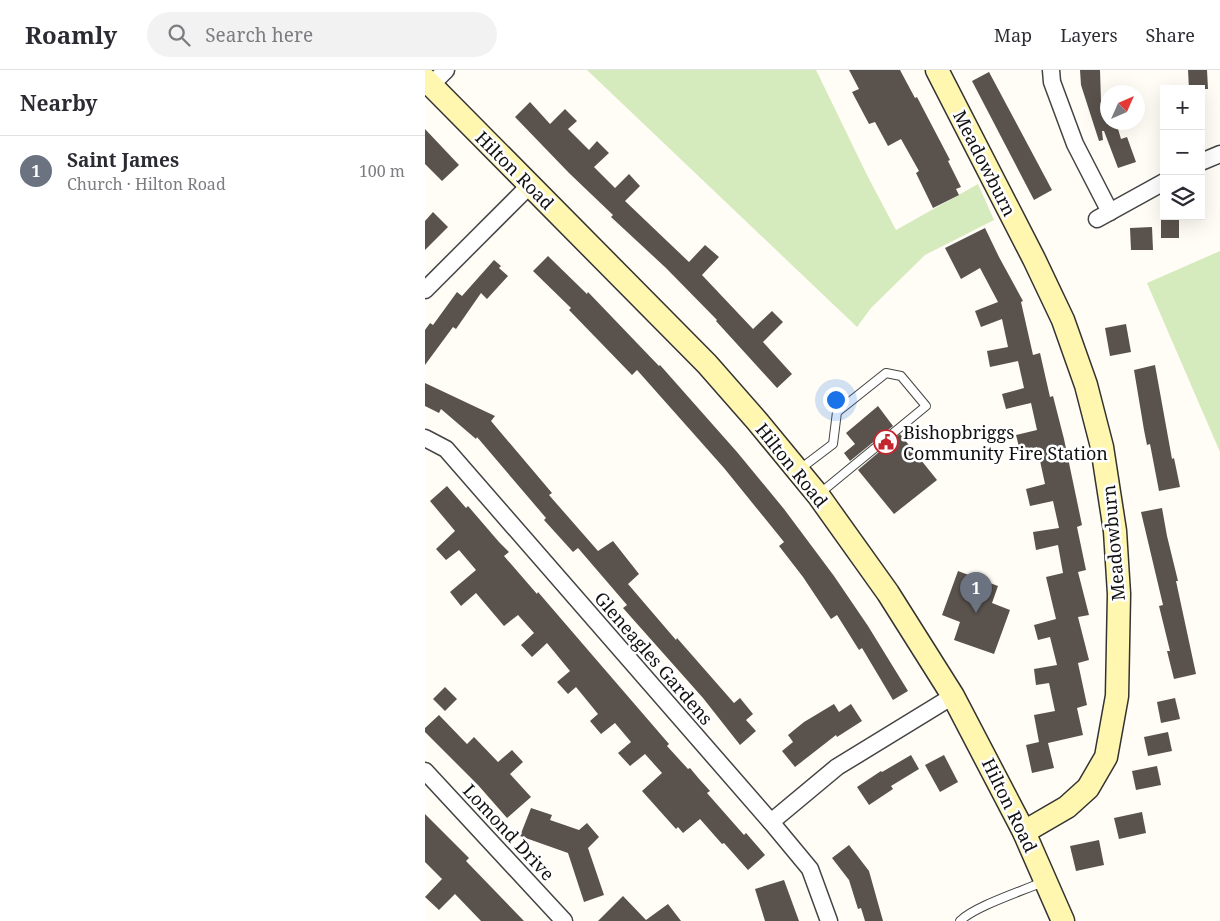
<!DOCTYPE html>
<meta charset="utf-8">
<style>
:root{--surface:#fff;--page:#f2f2f3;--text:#2b2b33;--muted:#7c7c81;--line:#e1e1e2;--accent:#c4262e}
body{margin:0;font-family:"Noto Serif",serif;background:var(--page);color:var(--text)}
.controls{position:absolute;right:15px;top:15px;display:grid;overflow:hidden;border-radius:0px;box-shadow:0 5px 20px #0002}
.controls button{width:45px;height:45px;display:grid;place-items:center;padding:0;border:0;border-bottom:1px solid var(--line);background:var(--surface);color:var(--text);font:25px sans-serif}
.compass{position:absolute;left:675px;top:15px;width:45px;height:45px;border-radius:50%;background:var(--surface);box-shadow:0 5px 20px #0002;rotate:45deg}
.you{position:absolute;left:410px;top:329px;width:18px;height:18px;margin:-12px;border:4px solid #fff;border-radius:50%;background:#1a73e8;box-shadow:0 0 0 8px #1a73e833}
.badge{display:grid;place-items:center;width:32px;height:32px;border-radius:50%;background:var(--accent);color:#fff;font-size:16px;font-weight:700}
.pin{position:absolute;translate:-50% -41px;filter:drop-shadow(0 1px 2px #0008)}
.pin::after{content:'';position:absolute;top:26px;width:18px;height:15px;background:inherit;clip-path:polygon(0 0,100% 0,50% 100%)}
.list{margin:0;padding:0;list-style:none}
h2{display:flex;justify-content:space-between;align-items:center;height:65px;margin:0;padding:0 20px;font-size:21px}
h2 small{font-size:16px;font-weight:400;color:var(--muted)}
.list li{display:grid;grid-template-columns:32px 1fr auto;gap:15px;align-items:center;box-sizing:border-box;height:70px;padding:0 20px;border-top:1px solid var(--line)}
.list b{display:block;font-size:19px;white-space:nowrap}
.list p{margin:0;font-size:16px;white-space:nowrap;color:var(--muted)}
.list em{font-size:16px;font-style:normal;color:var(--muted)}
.icon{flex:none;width:28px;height:28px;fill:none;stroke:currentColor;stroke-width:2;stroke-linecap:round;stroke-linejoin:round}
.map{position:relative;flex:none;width:795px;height:851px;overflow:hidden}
header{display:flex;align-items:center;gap:30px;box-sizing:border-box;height:70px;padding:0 25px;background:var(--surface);border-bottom:1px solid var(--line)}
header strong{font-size:24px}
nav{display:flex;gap:28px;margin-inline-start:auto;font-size:18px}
.search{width:350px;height:45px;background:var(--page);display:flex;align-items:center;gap:12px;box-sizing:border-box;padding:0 18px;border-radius:28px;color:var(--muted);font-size:19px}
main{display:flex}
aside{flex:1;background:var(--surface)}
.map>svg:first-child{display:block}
.green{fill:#d5ebbd}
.building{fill:#5a524d}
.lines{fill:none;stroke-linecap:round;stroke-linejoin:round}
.lane-casing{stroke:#444;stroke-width:10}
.street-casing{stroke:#444;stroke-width:19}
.secondary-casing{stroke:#333;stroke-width:25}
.lane{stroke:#fff;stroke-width:8}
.street{stroke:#fff;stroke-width:16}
.secondary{stroke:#fff6b0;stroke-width:22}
.labels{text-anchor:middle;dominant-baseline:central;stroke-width:5;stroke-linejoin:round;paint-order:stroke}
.street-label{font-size:18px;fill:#111;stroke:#fff}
.poi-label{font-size:18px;fill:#111;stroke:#fff;text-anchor:start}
</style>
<header>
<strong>Roamly</strong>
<div class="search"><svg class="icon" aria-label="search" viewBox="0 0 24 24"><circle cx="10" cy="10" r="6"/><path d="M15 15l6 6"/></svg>Search here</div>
<nav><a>Map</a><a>Layers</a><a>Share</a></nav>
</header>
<main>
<aside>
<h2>Nearby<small></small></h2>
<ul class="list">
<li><span class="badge" style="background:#6b7280">1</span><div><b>Saint James</b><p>Church · Hilton Road</p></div><em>100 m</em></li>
</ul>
</aside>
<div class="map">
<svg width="795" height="851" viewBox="0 0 795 851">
<rect width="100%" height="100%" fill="#fffdf5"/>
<g class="green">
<path d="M162 0H391L443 107 471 160 553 114 569 150 500 185 446 238 432 257Z"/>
<path d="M795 181V382L722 213Z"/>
</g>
<g class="building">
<path d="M424 0H475L490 28 492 27 525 90 523 91 536 117 531 119 534 125 508 138 491 103 494 101 476 69 463 76 450 52 444 54 427 22 434 19Z"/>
<path d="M655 0H675L676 32 682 31V52H691L696 69 702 67 711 92 693 98 679 61H677L678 70 674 71 656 15Z"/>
<path d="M763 0H782L783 19H764Z"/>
<path d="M564 2 627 120 609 130 547 11Z"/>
<path d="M105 32 125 54 140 39 152 51 143 59 164 80 172 71 184 83 169 97 190 118 204 104 215 116 200 131 264 192 280 175 294 187 277 205 328 259 347 241 358 252 338 272 367 304 352 318 291 251 292 250 241 198 186 147 188 145 144 103 90 47Z"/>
<path d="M0 59 34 95 17 111 0 94Z"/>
<path d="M8 142 23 157 0 180V151Z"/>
<path d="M736 147 754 148V168H736Z"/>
<path d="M727 157 728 180H706L705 158Z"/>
<path d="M560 158 574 187 598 231 596 232 608 285 615 283 625 327 628 326 639 369 657 455 652 457 661 500 653 502 664 545 653 547 664 590 653 593 662 635 652 638 658 665 623 673 629 698 607 703 601 675 614 672 609 645 630 641 624 613 611 615 609 599 632 595 625 567 613 570 609 555 631 549 621 507 638 503 633 475 611 480 608 462 634 458 628 431 605 436 601 419 620 414 612 377 595 381 591 365 612 360 606 333 581 339 577 324 599 318 593 291 565 297 562 281 583 277 577 249 556 257 550 241 573 232 555 198 536 209 520 178Z"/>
<path d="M123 186 162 224 163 222 234 296 235 295 312 382 359 439 409 506 443 556 483 621 468 630 437 578 434 580 412 545 406 549 378 507 354 476 359 472 299 398 212 300 207 305 144 240 146 238 108 201Z"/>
<path d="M69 190 76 196 74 198 83 206 62 229 56 223 31 259 28 257 0 295V260L5 253 8 255 32 222 37 226Z"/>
<path d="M701 254 706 282 685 286 680 258Z"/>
<path d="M730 295 747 389 749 388 755 417 734 421 725 374 722 375 719 360 709 300Z"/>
<path d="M0 313 70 346 66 351 127 423 124 425 173 481 188 471 214 504 203 514 251 570 252 568 309 633 315 628 328 644 321 650 331 661 315 675 278 628 198 538 202 535 153 478 148 482 119 450 121 448 52 367 51 369 16 339 14 343 0 336Z"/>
<path d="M453 336 468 356 425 391 419 383 430 374 421 363Z"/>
<path d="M475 364 512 410 469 444 433 400Z"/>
<path d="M22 416 41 438 43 436 74 472 84 482 79 486 112 524 113 522 175 594 244 674 242 676 263 699 265 698 275 710 285 721 282 723 319 765 321 763 340 785 323 800 299 773 297 774 275 749 258 763 253 757 251 759 217 721 237 703 220 684 205 696 193 683 206 672 190 653 176 664 165 651 173 644 151 617 143 624 132 612 145 601 122 573 107 587 96 575 109 563 93 545 79 556 51 523 36 536 25 522 51 500 34 480 21 490 11 479 30 461 5 431Z"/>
<path d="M737 438 742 466 753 511H751L771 604 749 609 742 581H745L734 536 738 535 716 442Z"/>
<path d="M533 501 573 516 567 533 585 540 569 584 529 570 535 552 517 545Z"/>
<path d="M20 617 32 629 20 641 8 629Z"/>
<path d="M750 628 755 649 736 653 732 632Z"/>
<path d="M409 634 414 642 426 634 437 651 412 667 411 665 370 697 357 681 368 672 363 665 379 652Z"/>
<path d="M14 645 42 674 49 667 73 692 87 680 98 692 85 704 106 727 82 748 53 715 0 662V658Z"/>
<path d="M743 662 747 681 723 686 719 667Z"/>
<path d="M486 685 494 699 466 716 468 719 444 735 432 717 456 701 457 702Z"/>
<path d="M519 685 533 712 515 722 500 695Z"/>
<path d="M732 696 736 715 711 720 707 701Z"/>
<path d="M106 738 127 745 125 750 154 760 162 753 174 767 163 778 179 825 159 832 143 783 95 766Z"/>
<path d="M717 742 721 763 694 769 689 748Z"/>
<path d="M0 744 44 788 41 791 99 851H56L30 824 14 840 0 827 17 809 0 792Z"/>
<path d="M674 770 679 795 651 801 645 776Z"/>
<path d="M424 775 444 801 458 851H440L436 838 433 839 424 810 407 788Z"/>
<path d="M359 810 374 851H340L330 819Z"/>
<path d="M198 826 221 850 243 834 256 851H173Z"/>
</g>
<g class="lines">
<g class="lane-casing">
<g id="lane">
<path d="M375 399 408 374 412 342 461 303 476 306 501 336 394 424"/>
<path d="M535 851C550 836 598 821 620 811"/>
</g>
</g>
<g class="street-casing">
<g id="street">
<path d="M626 0 627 12 650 74 685 142"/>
<path d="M6 15 21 0"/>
<path d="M776 92 795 84"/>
<path d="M672 149 739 112"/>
<path d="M0 220 105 115"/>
<path d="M0 368 21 379 346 752 385 799 404 851"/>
<path d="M0 701 139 851"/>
<path d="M346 752 412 697 528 626"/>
</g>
</g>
<g class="secondary-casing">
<g id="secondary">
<path d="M512 0 609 189 638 250 661 315 677 377 690 461 694 524 692 626 681 687 663 718 642 737 599 762"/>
<path d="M0 9 282 294 332 351 393 425 463 523 528 626 599 762 638 851"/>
</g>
</g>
<use href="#lane" class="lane"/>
<use href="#street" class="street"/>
<use href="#secondary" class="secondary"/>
</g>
<defs>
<g id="civic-ring" transform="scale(1.25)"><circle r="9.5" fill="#fff" stroke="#c4262e" stroke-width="1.5"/><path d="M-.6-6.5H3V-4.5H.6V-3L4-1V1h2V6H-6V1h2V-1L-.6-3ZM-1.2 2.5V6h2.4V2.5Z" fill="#c4262e"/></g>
</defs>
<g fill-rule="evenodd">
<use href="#civic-ring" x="461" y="372"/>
</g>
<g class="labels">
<g class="street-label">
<text transform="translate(560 93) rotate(63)">Meadowburn</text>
<text transform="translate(90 100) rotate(45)">Hilton Road</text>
<text transform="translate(367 395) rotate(51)">Hilton Road</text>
<text transform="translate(688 473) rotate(-95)">Meadowburn</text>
<text transform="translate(229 588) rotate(49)">Gleneagles Gardens</text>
<text transform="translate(585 735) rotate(64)">Hilton Road</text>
<text transform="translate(84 762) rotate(47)">Lomond Drive</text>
</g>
<g class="poi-label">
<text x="478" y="362">Bishopbriggs<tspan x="478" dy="21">Community Fire Station</tspan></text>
</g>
</g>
</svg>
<div class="controls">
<button>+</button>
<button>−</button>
<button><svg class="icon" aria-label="layers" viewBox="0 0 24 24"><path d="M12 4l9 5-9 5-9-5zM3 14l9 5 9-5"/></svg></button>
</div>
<svg class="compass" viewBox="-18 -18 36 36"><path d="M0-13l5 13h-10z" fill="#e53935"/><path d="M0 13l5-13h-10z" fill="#7c7c81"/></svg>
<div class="you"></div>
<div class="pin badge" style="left:551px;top:543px;background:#6b7280">1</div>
</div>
</main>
